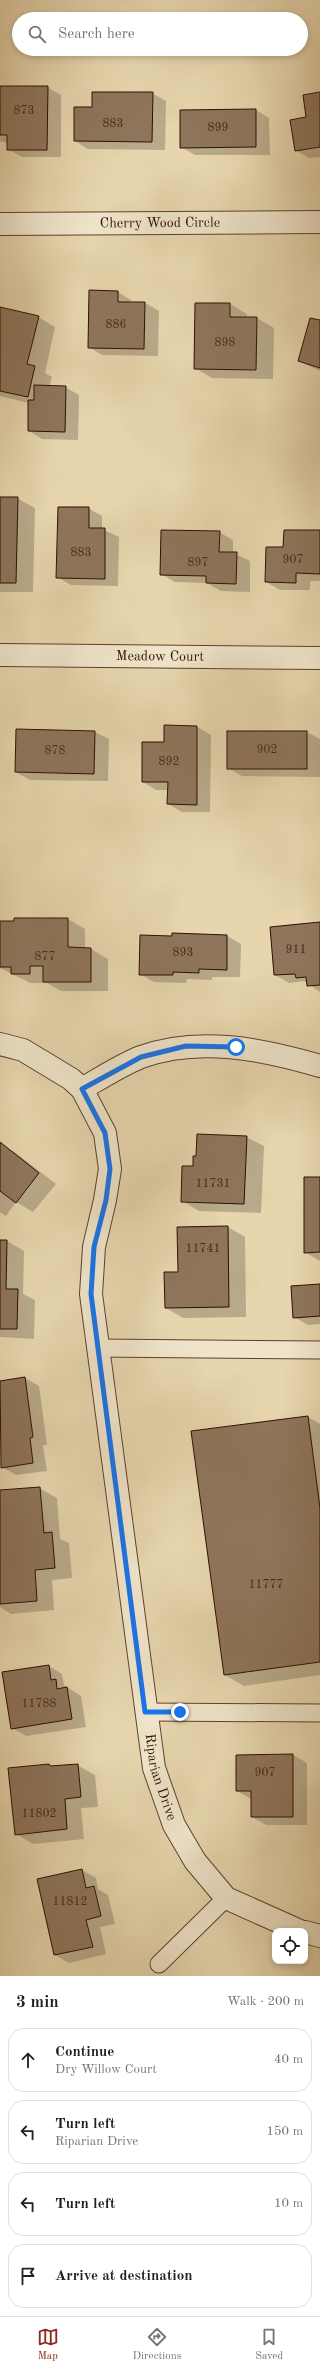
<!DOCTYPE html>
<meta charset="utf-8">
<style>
:root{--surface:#fff;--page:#f2f2f2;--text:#202124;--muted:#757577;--line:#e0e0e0;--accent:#8f2418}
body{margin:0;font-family:"Old Standard TT",serif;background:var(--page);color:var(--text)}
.controls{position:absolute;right:12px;bottom:12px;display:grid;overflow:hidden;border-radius:8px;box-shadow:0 2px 6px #0003}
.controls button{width:36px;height:36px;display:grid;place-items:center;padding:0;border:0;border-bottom:1px solid var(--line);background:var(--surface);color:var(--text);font:20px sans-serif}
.stop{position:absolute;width:12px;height:12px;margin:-9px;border:3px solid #1a73e8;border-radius:50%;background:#fff}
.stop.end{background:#1a73e8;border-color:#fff;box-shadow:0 1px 4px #0008}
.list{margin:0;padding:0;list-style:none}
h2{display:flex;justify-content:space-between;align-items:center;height:52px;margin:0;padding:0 16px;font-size:17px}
h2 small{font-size:13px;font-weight:400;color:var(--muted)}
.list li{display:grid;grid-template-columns:26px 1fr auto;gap:12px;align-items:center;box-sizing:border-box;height:64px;margin:0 8px 8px;padding:0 8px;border:1px solid var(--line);border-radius:16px}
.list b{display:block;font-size:15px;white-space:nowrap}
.list p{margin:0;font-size:13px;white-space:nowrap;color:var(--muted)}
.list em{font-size:13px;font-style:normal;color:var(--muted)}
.icon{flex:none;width:22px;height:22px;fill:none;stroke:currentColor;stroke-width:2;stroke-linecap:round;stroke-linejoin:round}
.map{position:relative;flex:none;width:320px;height:1976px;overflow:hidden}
.search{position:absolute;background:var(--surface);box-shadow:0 2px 6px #0003;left:12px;right:12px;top:12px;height:44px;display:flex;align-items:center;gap:10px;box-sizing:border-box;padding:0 14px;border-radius:22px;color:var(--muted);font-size:15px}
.sheet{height:340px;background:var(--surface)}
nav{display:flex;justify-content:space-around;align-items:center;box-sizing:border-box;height:56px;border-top:1px solid var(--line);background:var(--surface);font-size:11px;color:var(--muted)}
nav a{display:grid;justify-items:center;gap:2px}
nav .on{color:var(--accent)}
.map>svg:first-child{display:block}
.shadow{fill:#0003}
.building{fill:#8e755b;stroke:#2f0e02}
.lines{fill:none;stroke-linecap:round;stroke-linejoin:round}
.lane-casing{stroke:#5d402d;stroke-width:19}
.street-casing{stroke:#5d402d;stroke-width:24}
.lane{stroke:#efe4ca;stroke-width:17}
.street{stroke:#efe4ca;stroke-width:22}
.route{stroke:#1a73e8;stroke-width:5}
.labels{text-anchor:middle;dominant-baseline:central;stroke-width:3;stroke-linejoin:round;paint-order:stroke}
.number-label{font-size:12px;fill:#472818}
.street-label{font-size:14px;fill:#2f0e02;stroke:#efe4ca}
</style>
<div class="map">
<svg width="320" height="1976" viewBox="0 0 320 1976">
<rect width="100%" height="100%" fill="#e6d5ad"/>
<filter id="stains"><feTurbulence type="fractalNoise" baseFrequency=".005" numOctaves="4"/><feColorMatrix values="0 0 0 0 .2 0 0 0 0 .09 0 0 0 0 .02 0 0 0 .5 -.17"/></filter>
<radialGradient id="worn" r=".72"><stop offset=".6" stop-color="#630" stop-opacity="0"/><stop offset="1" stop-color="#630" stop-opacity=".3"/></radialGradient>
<g class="shadow">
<path d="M0 87H47L61 95V157H22L8 149V143L0 141Z"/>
<path d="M152 93 166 101 165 150 88 149 75 141Z"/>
<path d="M320 93V157L309 158 295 150 307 118Z"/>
<path d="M256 110 269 118 270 155H195L181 147Z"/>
<path d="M118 292 131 300V303H145L159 311 158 356 102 355 89 347Z"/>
<path d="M230 304 247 314V318H257L274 328 273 379 212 378 195 368Z"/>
<path d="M0 308 38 317 55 327 45 373 52 377 49 387H65L79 395 78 440 42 439 29 431V403L0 396Z"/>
<path d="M320 321V371L299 361Z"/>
<path d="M0 498H17L35 508 33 592H0Z"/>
<path d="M88 508 102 516V529L119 537 118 586 71 585 57 577Z"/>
<path d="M320 531V581H310V590H280L266 582 284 548Z"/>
<path d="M219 532 233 540V553L250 561V592L221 591 207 583 175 582 161 574Z"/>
<path d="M197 727 211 735 210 812H182L168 804 169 790H156L143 782 165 743Z"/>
<path d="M95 732 109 739 108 781 30 780 16 772Z"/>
<path d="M228 732H307L320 739V777L242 776 228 768Z"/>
<path d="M68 919 85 929V949H91L108 959V991H61L47 983H30L0 968V922Z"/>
<path d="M320 923V992L304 981 289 983 275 975Z"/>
<path d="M227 936 241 944 240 977H212V980L187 979 186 983 154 982 140 974 173 937Z"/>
<path d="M246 1137 264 1146 261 1213 199 1211 182 1201 194 1167Z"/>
<path d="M0 1143 16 1153 56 1184 33 1212 16 1202 6 1216 0 1212Z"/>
<path d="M320 1178V1261L305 1252Z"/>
<path d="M228 1227 245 1237 246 1317 183 1318 166 1308 179 1273 178 1228Z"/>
<path d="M0 1241H7L24 1251 23 1294 35 1300 34 1339 0 1337Z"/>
<path d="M320 1285V1324L308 1325 294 1317Z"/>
<path d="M25 1378 39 1386 47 1445H43L47 1471 16 1475 2 1467 0 1382Z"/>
<path d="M308 1417 320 1424V1675L244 1686 225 1675Z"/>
<path d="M39 1488 57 1498 60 1539 69 1543 72 1578 52 1580 54 1610 11 1614 0 1607V1491Z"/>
<path d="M49 1666 62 1674 64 1685 81 1696 86 1727 26 1736 12 1728Z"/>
<path d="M293 1755 307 1763V1825H266L252 1817 251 1799 237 1791Z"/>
<path d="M49 1765 53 1767 77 1765 95 1775 98 1807 81 1808 84 1839 33 1844 16 1834Z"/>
<path d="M82 1870 96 1878 98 1889 108 1895 115 1924 100 1927 106 1954 69 1963 55 1955Z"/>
</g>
<g class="building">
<path d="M0 86H48L47 150H7V135H0Z"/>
<path d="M92 92H153L152 142 74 141V107H92Z"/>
<path d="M320 92V147L295 151 290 120 306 117 303 95Z"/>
<path d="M256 109V147L180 148V110Z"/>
<path d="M89 290 118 291V302H145L144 349 88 348Z"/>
<path d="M195 303H230V317H257L256 370 194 369Z"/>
<path d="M0 307 39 316 27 364 35 366 28 397 0 391Z"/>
<path d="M310 318 320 320V368L298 361Z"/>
<path d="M34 385 66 386 65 432 28 431V400H34Z"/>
<path d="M0 497H18L16 583H0Z"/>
<path d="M58 507H89V528H105V579L56 578Z"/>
<path d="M161 530 220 531 219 552H237L236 584 206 583V576L160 575Z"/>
<path d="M284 530H320V574L296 573V583L265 582 266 547H283Z"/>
<path d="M164 725 197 726V805L167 804 168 782H142V742H164Z"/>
<path d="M16 729 95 731 94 774 15 772Z"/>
<rect x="227" y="731" width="80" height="38"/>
<path d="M14 918H68V947L91 948V982H43V966H30V974H11V967H0V921H14Z"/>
<path d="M320 922V985L307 986 306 977 296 978 295 974 274 975 270 927Z"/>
<path d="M172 933 227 935V970L199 969V973L173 972V975H139L140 935 172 936Z"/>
<path d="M197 1134 247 1136 244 1204 181 1202 182 1166H193V1156H196Z"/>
<path d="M0 1142 39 1173 16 1203 0 1191Z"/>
<path d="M304 1177H320V1252L304 1253Z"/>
<path d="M228 1226 229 1307 165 1308 164 1272H178L177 1227Z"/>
<path d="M0 1240H7L6 1289H18L17 1329H0Z"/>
<path d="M320 1284V1316L293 1318 291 1286Z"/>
<path d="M25 1377 33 1437 30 1438 33 1463 1 1468 0 1381Z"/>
<path d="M308 1416 320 1508V1662L224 1675 191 1431Z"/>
<path d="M40 1487 44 1533 52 1532 55 1568 35 1570 37 1601 0 1604V1490Z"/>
<path d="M49 1665 51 1680 56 1679 57 1689 67 1687 72 1719 11 1729 2 1672Z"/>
<path d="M293 1754V1817H251V1791H236V1755Z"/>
<path d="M49 1764 50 1766 78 1764 81 1797 65 1799 67 1829 15 1835 8 1768Z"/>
<path d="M82 1869 86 1888 94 1886 101 1916 86 1920 93 1947 54 1955 37 1879Z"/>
</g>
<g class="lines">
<g class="lane-casing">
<g id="lane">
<path d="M98 1348 320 1350"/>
<path d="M145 1712 320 1713"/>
<path d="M159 1964 226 1898"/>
</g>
</g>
<g class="street-casing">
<g id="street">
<path id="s1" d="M0 224 320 222"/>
<path id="s2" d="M0 655 320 658"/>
<path id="s3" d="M0 1044 23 1050 71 1079 82 1089 105 1133 110 1169 105 1200 94 1247 91 1294 154 1768 174 1825 195 1861 226 1898 300 1931"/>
<path d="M82 1089C101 1078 121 1065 141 1057 198 1036 263 1049 320 1066"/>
<path d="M305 1932 320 1936"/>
</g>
</g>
<use href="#lane" class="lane"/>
<use href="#street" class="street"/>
</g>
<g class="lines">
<path class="route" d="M180 1712H145L91 1294 94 1247 106 1200 110 1169 105 1133 82 1089 141 1057 186 1046 236 1047"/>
</g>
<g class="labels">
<g class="number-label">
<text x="24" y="111">873</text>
<text x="113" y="124">883</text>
<text x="218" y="128">899</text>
<text x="116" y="325">886</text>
<text x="225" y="343">898</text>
<text x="81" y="553">883</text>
<text x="293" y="560">907</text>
<text x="198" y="563">897</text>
<text x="267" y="750">902</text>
<text x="55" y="751">878</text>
<text x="169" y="762">892</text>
<text x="296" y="950">911</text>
<text x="183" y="953">893</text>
<text x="45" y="957">877</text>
<text x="213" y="1184">11731</text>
<text x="203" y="1249">11741</text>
<text x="266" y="1585">11777</text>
<text x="39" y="1704">11788</text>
<text x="265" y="1773">907</text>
<text x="39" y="1814">11802</text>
<text x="70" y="1902">11812</text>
</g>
<g class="street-label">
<text stroke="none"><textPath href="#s1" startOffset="160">Cherry Wood Circle</textPath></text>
<text stroke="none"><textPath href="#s2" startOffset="160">Meadow Court</textPath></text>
<text stroke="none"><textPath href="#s3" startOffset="796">Riparian Drive</textPath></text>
</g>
</g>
<rect width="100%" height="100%" filter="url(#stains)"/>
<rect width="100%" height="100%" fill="url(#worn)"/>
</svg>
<div class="controls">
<button><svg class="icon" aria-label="locate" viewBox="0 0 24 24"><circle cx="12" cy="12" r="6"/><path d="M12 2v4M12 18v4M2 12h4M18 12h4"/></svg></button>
</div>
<div class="stop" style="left:236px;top:1047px"></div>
<div class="stop end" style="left:180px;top:1712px"></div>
<div class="search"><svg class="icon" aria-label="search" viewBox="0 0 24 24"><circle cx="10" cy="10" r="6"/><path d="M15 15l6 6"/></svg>Search here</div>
</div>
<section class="sheet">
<h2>3 min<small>Walk · 200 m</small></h2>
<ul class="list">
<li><svg class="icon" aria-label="ahead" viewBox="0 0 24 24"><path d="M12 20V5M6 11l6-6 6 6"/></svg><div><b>Continue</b><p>Dry Willow Court</p></div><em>40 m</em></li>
<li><svg class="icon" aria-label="left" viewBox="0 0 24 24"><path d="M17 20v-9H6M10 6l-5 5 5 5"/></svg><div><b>Turn left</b><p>Riparian Drive</p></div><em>150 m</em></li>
<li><svg class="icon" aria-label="left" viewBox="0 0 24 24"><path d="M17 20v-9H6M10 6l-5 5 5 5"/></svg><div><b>Turn left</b></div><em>10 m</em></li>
<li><svg class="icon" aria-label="arrive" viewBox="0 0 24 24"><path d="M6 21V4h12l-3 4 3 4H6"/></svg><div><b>Arrive at destination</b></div></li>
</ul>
</section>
<nav>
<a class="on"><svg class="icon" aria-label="map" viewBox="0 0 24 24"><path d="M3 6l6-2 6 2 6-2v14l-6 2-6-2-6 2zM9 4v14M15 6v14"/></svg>Map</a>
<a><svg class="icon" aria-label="directions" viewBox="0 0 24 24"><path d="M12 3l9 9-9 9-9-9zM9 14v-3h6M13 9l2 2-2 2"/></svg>Directions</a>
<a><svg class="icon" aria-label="saved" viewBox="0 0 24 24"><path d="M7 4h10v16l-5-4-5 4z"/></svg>Saved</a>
</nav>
